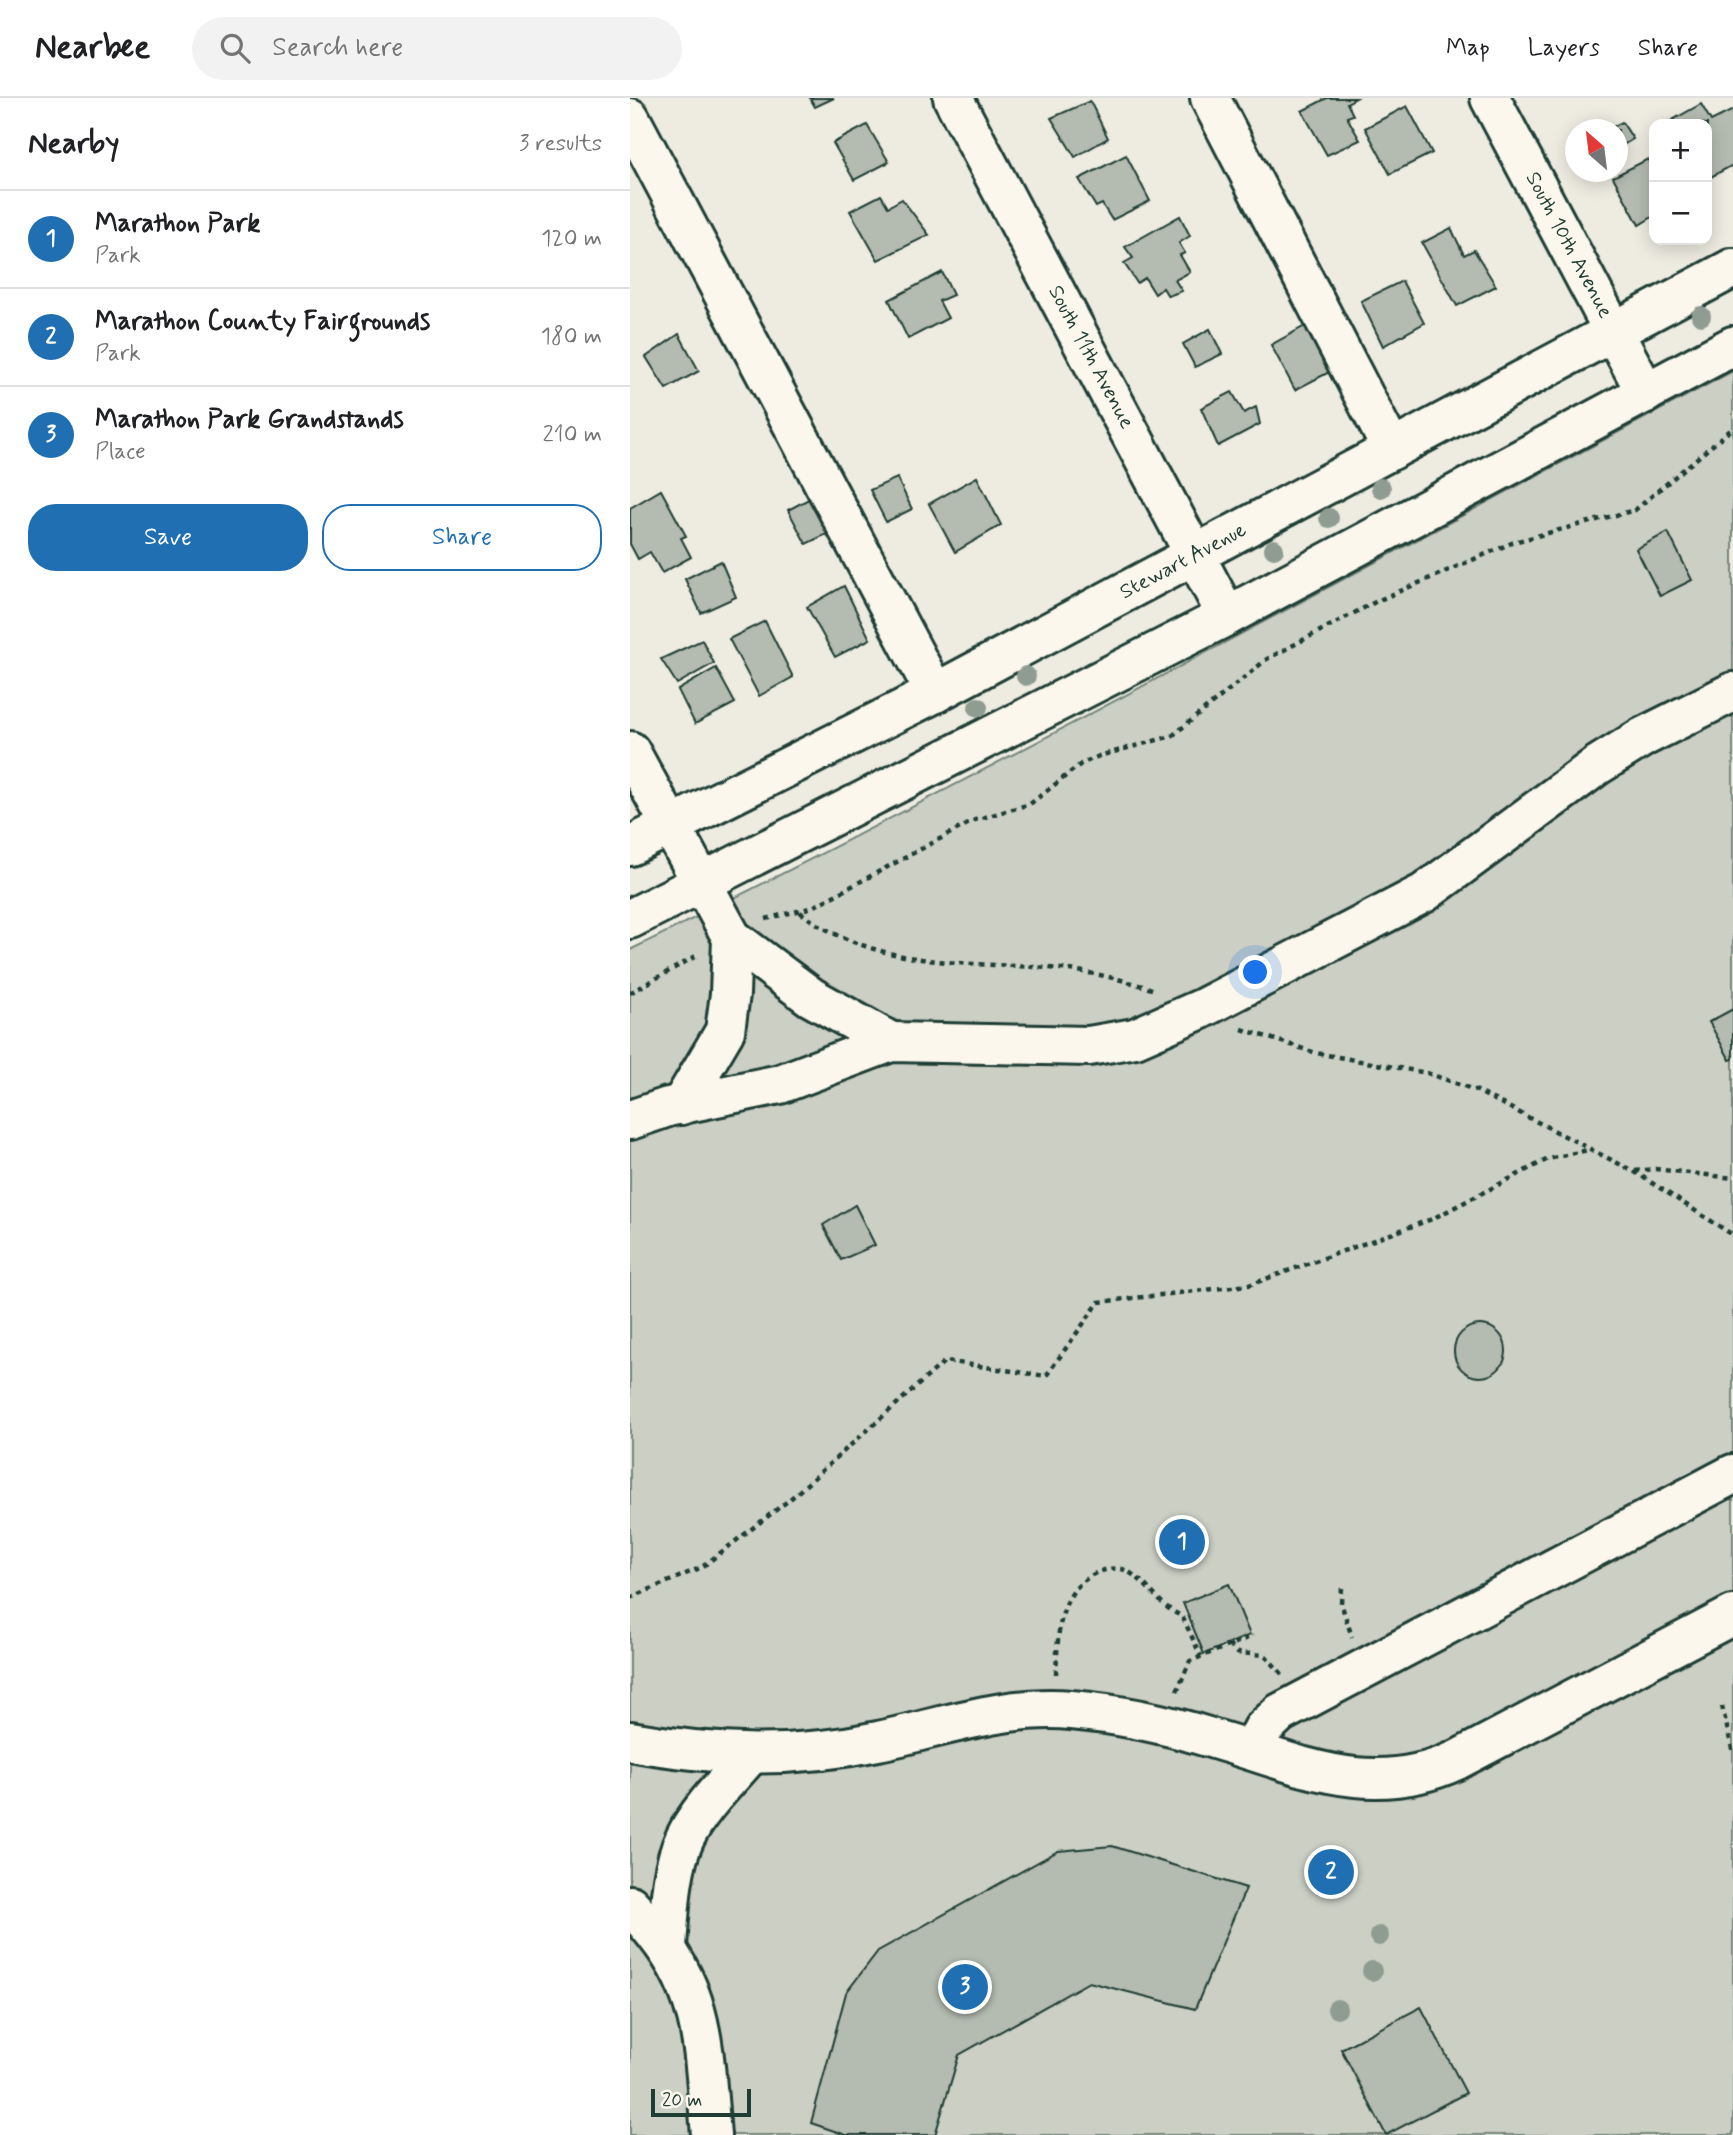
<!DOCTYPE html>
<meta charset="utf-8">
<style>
:root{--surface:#fff;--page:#f2f2f2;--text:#202124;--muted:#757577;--line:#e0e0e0;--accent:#1f6fb2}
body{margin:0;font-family:Mynerve,sans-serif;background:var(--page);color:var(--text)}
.controls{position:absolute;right:21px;top:21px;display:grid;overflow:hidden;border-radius:14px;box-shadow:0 4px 18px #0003}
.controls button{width:63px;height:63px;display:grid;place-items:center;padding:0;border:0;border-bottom:2px solid var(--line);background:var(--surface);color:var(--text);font:35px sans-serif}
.compass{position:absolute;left:935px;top:21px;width:63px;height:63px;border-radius:50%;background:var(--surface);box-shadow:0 4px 18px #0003;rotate:332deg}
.scale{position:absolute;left:21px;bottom:18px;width:100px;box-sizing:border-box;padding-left:7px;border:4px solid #1f3d34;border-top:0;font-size:19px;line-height:24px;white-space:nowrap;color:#1f3d34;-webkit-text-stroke:5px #fbf7ec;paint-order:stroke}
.you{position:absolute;left:626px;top:875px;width:24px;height:24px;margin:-18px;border:5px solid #fff;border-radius:50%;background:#1a73e8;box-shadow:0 0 0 10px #1a73e833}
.badge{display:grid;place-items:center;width:46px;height:46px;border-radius:50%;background:var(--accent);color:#fff;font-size:23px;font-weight:700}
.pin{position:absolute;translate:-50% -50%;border:4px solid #fff;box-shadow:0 2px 7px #0006}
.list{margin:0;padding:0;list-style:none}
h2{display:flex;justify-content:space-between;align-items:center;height:91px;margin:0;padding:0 28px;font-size:30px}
h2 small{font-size:23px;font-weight:400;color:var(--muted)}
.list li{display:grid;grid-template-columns:46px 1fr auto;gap:21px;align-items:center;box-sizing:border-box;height:98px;padding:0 28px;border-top:2px solid var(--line)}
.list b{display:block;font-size:26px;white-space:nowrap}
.list p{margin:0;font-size:23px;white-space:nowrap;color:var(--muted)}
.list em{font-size:23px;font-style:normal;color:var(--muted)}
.actions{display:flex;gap:14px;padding:21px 28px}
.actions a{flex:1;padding:16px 0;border:2px solid var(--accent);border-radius:28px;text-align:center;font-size:24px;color:var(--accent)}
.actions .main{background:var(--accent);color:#fff}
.icon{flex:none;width:38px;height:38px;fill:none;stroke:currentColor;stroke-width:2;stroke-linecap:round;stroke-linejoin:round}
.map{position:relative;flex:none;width:1103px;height:2037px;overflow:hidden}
header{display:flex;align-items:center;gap:42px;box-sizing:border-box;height:98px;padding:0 35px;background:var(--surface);border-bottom:2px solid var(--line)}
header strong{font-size:33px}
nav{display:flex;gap:38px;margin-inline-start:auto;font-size:24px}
.search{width:490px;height:63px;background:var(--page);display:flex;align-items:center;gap:18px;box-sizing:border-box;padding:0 24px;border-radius:38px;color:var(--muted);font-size:26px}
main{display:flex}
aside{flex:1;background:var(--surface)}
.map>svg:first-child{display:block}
.green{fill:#cbcfc4;stroke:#75867c;stroke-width:2}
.building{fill:#b4bbb0;stroke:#1f3d34;stroke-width:2}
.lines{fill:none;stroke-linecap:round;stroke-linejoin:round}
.minor-casing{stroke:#1f3d34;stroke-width:44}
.major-casing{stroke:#1f3d34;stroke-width:44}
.path{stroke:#1f3d34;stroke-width:4.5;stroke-dasharray:5 5;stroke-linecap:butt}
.minor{stroke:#fbf7ec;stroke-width:38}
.major{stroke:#fbf7ec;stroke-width:38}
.tree{fill:#8f9c92}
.labels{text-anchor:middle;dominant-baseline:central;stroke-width:6;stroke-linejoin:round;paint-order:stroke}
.street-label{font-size:21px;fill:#1f3d34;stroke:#fbf7ec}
</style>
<header>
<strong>Nearbee</strong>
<div class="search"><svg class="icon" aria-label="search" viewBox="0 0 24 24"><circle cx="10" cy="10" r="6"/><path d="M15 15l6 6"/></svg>Search here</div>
<nav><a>Map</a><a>Layers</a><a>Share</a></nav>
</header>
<main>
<aside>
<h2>Nearby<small>3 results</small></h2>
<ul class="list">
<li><span class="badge">1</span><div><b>Marathon Park</b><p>Park</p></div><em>120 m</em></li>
<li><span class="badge">2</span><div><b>Marathon County Fairgrounds</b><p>Park</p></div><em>180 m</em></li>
<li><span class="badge">3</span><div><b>Marathon Park Grandstands</b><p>Place</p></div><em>210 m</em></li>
</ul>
<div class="actions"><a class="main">Save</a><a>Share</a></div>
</aside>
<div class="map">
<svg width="1103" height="2037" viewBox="0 0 1103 2037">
<rect width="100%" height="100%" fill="#eeece1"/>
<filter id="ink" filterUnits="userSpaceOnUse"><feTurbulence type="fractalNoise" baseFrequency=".0143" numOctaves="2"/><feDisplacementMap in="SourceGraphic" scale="14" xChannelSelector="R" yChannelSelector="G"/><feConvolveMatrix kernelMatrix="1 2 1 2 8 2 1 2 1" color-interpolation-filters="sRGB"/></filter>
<g filter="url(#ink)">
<path class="green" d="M1103 273V2037H0V852C372 668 736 468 1103 273Z"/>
<g class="building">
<path d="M180 0H204L185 9Z"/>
<path d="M697 0H726L717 5 723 17 717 19 730 42 697 57 672 13Z"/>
<path d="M460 3 478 40 445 59 421 20Z"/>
<path d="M1071 6 1081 23 1103 12V67L1077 81V26L1039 24Z"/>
<path d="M777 8 802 55 760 76 735 30Z"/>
<path d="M992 24 1003 41 988 50V32H977Z"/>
<path d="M237 27 259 64 224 82 203 45Z"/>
<path d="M496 57 520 103 482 122 472 106 466 109 449 81Z"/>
<path d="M1018 61 1024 73V118L1009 127 983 79Z"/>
<path d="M251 97 258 109 272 101 299 137 248 162 220 113Z"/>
<path d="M550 118 560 138 549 145 555 155 550 157 560 174 545 182 552 193 538 198 533 190 525 196 515 180 507 185 494 165 503 160 495 149Z"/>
<path d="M821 130 834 157 844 152 866 188 827 208 792 145Z"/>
<path d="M312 174 323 197 309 203 318 220 278 241 259 202Z"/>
<path d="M772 183 794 225 753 248 731 203Z"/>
<path d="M684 223 709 269 665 292 641 247Z"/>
<path d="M580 231 592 256 565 269 553 246Z"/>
<path d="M49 236 69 273 36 291 16 259Z"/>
<path d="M602 294 614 315 626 309 630 326 588 348 571 310Z"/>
<path d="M347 379 371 427 325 454 299 406Z"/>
<path d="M267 380 282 411 256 424 240 392Z"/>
<path d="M31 392 56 438 51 440 61 459 32 475 20 454 8 461 0 446V410Z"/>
<path d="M186 397 205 432 176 446 158 412Z"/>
<path d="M1038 434 1062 482 1030 498 1006 451Z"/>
<path d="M91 463 106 499 71 515 55 481Z"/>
<path d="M214 488 240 541 205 559 177 509Z"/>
<path d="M135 523 163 579 129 598 99 541Z"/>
<path d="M72 542 84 565 47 586 31 561Z"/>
<path d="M86 570 105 605 65 626 48 592Z"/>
<path d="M1103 911V961L1100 962 1079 924Z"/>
<path d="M225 1107 245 1147 211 1162 193 1127Z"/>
<circle cx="850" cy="1253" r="26"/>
<path d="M599 1486 620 1537 574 1556 553 1505Z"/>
<path d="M482 1748 616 1790 565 1911 459 1884 329 1957 305 2037H216L181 2025 216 1895 248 1853 428 1753Z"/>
<path d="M791 1909 836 1995 756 2037 711 1951Z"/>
</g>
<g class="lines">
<g class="minor-casing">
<g id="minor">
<path d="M323 0 597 518"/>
<path d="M580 0 762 352"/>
<path d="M860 0 1016 295"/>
<path d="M0 20 305 595"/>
<path d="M0 653 102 840 181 899 261 944"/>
<path d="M51 1007 95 933 100 896 102 840"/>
<path d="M0 1022 38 1009 150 986 261 944 459 948 505 940 571 911 794 795 968 667 1013 639 1103 594"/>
<path d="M0 1643C84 1658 164 1661 248 1643 310 1630 376 1606 441 1612 488 1616 536 1626 581 1640 667 1665 739 1703 827 1662L1103 1517"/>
<path d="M622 1652 633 1631 650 1615 1103 1376"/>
<path d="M0 1807C75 1885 72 1934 81 2037"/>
<path d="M37 1848C40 1812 40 1772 55 1740 70 1709 98 1683 120 1657"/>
</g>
</g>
<g class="major-casing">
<g id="major">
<path d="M0 748 305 595 1103 170"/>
<path d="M0 821 597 518 1103 248"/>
</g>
</g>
<g class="path">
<path d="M170 814C248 873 340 863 431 871 462 874 495 882 525 892"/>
<path d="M136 821 183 809 345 722 400 706 451 666 469 658 542 638 637 561 747 503 884 444 1005 412 1103 330"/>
<path d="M0 895 66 858"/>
<path d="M612 931 686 955 797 975 845 992 1005 1074 1103 1137"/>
<path d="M1005 1073 1025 1071 1103 1080"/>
<path d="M712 1490 711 1505 722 1539"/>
<path d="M0 1500 72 1469 159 1402 315 1263 416 1278 469 1204 619 1187 802 1121 918 1061 962 1051"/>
<path d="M599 1547 607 1555 635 1557 652 1576"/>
<path d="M426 1576C428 1537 427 1494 466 1475 476 1471 487 1468 497 1473 519 1485 529 1509 552 1518L571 1558"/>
<path d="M547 1593 560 1563 623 1538"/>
<path d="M1092 1608 1103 1655"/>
</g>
<use href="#minor" class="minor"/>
<use href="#major" class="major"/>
</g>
<g class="tree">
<circle cx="1071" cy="218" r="10"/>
<circle cx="751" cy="390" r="10"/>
<circle cx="699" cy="420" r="10"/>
<circle cx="644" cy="451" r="10"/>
<circle cx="396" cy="578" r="10"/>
<circle cx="348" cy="609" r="10"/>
<circle cx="749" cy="1838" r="10"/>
<circle cx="742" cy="1873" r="10"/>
<circle cx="707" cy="1911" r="10"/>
</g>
</g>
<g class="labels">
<g class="street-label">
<text transform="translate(939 147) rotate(62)">South 10th Avenue</text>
<text transform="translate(461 259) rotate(62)">South 11th Avenue</text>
<text transform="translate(553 463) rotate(-28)">Stewart Avenue</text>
</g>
</g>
</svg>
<div class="controls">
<button>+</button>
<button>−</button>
</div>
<svg class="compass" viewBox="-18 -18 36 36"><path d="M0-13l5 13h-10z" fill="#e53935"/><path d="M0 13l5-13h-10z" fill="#757577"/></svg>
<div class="scale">20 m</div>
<div class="you"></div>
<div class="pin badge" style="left:552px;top:1444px">1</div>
<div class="pin badge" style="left:701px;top:1774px">2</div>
<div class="pin badge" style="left:335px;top:1889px">3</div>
</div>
</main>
